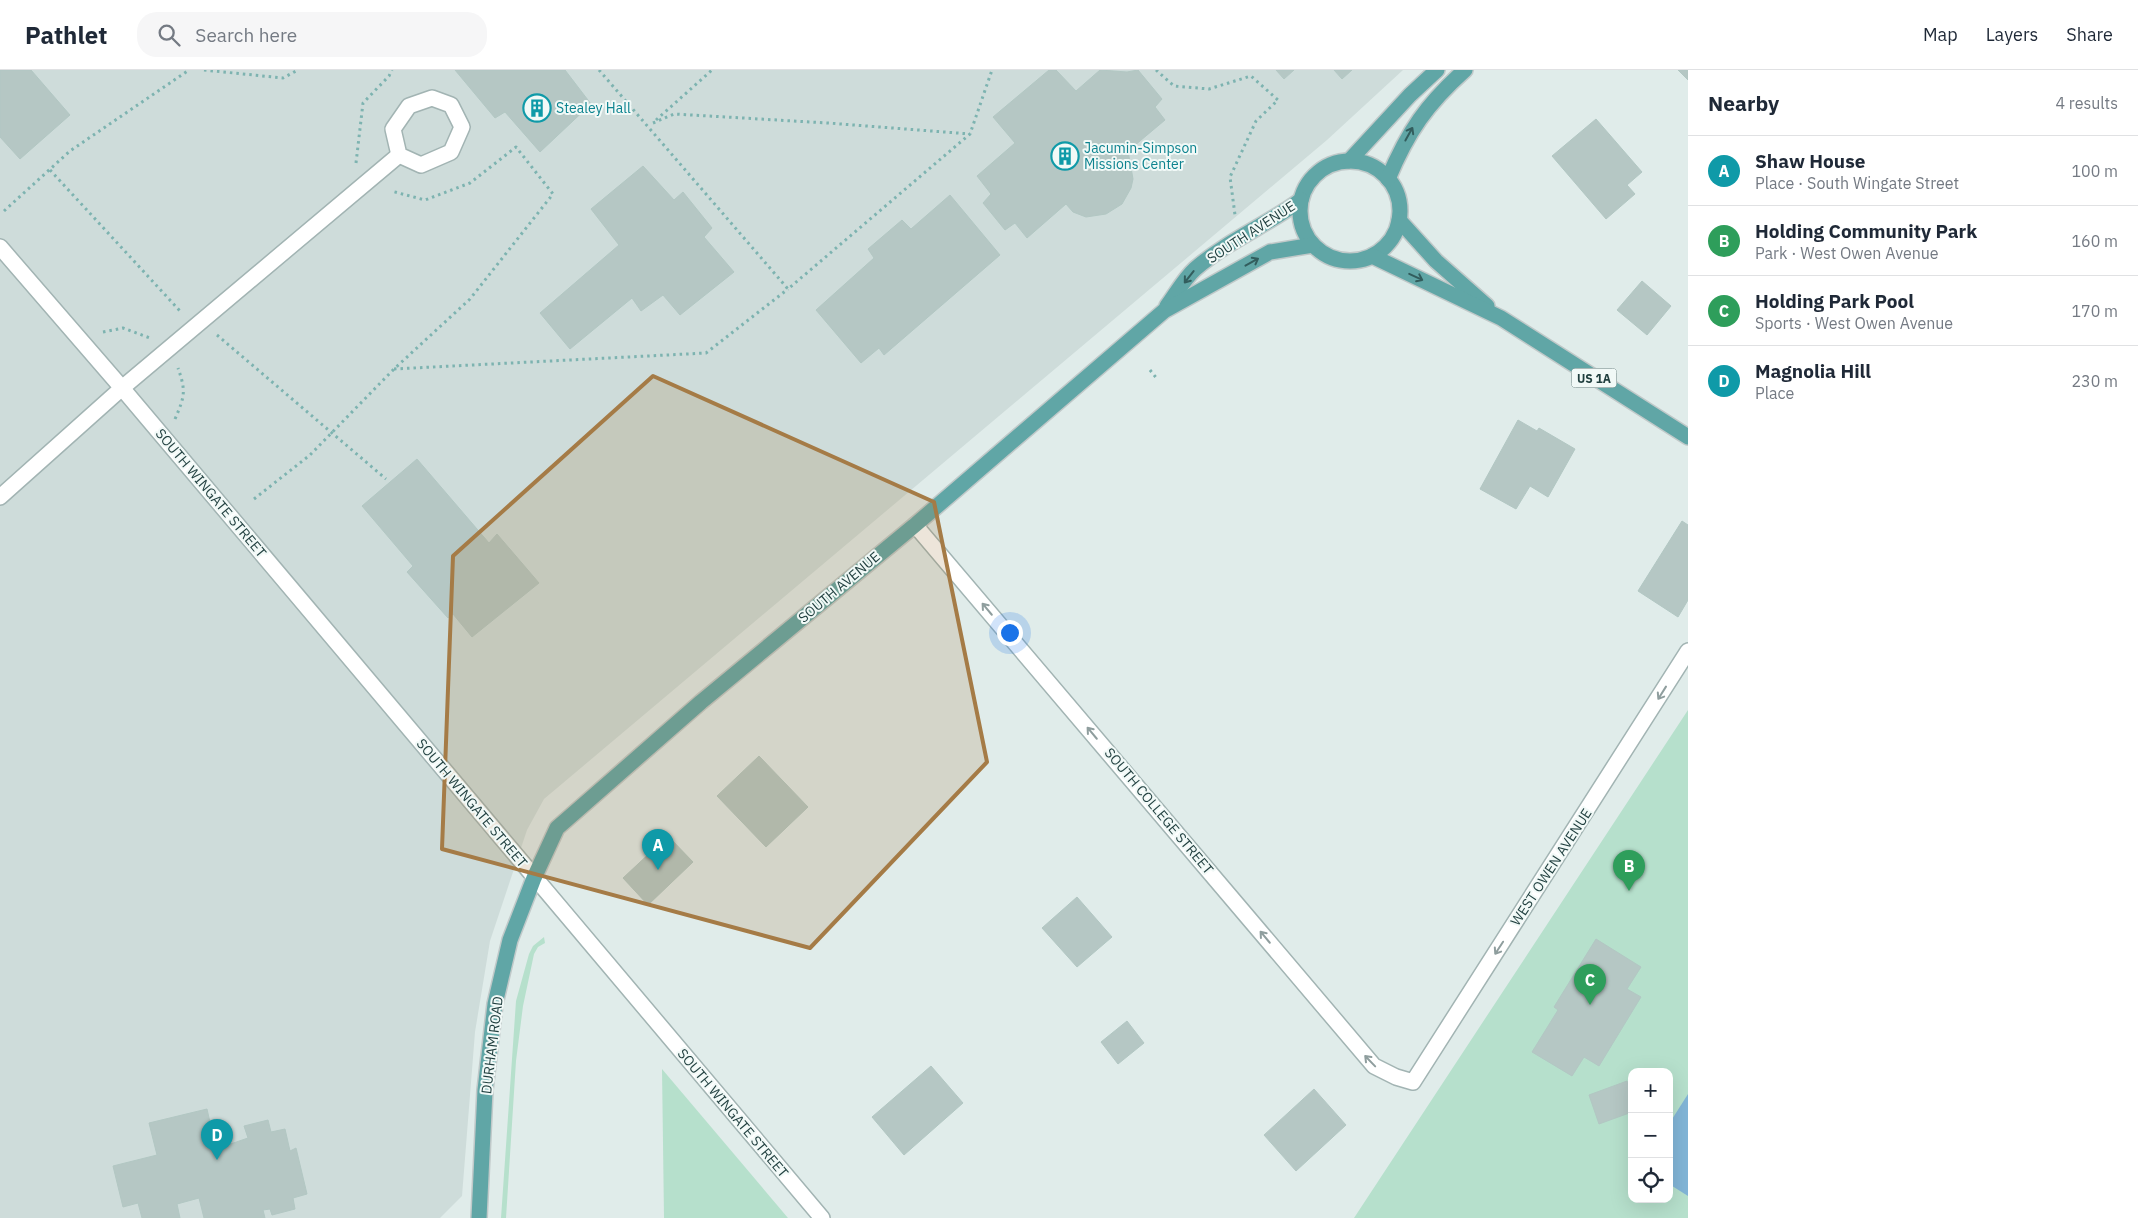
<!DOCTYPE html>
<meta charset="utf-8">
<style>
:root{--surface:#fff;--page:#f6f6f7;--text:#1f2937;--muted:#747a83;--line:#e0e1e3;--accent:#db2777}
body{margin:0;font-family:"IBM Plex Sans",sans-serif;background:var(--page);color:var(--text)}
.controls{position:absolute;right:15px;bottom:15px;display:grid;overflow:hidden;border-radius:10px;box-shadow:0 5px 20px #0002}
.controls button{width:45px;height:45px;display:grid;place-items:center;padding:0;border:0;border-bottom:1px solid var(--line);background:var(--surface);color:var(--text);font:25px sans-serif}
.you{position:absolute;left:1009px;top:562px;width:18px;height:18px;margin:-12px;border:4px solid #fff;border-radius:50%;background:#1a73e8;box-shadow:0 0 0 8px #1a73e833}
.badge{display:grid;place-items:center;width:32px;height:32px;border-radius:50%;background:var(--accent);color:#fff;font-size:16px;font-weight:700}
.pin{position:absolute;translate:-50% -41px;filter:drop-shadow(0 1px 2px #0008)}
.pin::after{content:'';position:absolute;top:26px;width:18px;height:15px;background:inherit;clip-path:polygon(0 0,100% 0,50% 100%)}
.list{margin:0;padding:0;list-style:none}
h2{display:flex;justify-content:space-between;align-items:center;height:65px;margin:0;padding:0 20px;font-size:21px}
h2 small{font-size:16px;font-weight:400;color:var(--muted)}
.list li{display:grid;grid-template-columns:32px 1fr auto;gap:15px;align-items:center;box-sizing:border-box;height:70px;padding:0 20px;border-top:1px solid var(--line)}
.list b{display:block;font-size:19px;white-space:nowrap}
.list p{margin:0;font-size:16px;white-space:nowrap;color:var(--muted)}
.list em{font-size:16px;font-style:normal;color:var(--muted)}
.icon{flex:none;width:28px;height:28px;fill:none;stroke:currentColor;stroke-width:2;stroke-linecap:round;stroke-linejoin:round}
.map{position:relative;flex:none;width:1688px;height:1148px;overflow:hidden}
header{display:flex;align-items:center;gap:30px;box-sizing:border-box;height:70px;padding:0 25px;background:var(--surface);border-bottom:1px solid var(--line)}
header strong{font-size:24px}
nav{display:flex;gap:28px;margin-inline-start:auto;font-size:18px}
.search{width:350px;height:45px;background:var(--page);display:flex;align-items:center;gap:12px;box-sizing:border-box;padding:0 18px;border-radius:20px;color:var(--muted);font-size:19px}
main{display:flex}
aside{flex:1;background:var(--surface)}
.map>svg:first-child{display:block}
.built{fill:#cedcda}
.green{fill:#b6e0cc;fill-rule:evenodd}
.water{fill:#82b5d7}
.building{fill:#b5c7c4;stroke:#b2c7c3}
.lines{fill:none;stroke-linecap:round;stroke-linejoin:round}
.minor-casing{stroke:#a2b4b3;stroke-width:18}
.major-casing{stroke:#c0c9c9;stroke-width:18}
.path{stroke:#7db3b0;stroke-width:3;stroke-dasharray:2.5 4;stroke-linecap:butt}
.minor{stroke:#fff;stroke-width:15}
.major{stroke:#60a6a6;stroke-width:15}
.oneway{stroke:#325d5d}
.oneway2{stroke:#8f9e9e}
.marked{fill:#a57b46;fill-opacity:0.2;stroke:#a57b46;stroke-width:4;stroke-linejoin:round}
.labels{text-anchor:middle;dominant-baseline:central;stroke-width:4;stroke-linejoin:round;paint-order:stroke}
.shield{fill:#f1f9f7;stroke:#5e7676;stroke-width:1}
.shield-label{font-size:12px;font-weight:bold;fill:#1f3e3e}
.culture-label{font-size:14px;fill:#0d838f;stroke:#f1f9f7;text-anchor:start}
.street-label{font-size:14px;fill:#1f3e3e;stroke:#f1f9f7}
</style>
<header>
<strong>Pathlet</strong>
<div class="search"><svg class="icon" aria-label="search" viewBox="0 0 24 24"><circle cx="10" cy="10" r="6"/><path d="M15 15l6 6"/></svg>Search here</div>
<nav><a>Map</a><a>Layers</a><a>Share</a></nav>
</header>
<main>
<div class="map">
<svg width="1688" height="1148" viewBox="0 0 1688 1148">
<rect width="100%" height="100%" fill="#e0ecea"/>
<path class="built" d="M0 0H1403L1327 70 544 729 527 760 490 871 475 962 462 1126 440 1148H0Z"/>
<g class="green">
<path d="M1688 640V1148H1354ZM1632 1002H1669V1129H1632Z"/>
<path d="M544 867 545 873 538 877 534 884 523 936 516 991 506 1148H501L516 931 529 884 533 876Z"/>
<path d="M662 999 788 1148H664Z"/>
</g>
<path class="water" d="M1688 1024V1126L1669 1114V1054Z"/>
<g class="building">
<path d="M0 0H31L70 45 20 89 0 67Z"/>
<path d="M455 0H565L591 34 540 82 505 42 495 48Z"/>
<path d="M1049 0H1056L1076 21 1100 0 1127 2 1138 0 1162 29 1155 37 1165 50 1128 81 1133 109 1131 118 1122 134 1106 144 1086 147 1073 142 1066 134 1027 168 1015 153 1005 160 983 133 991 124 977 106 1015 73 993 47Z"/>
<path d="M1276 0H1294L1284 9Z"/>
<path d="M1334 0H1352L1342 9Z"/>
<path d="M1678 0H1688V10Z"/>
<path d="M1596 49 1642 102 1627 115 1635 124 1606 149 1552 86Z"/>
<path d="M643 96 674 130 683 122 712 158 704 167 734 202 680 245 663 225 641 241 632 228 570 279 540 243 619 175 591 139Z"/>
<path d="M950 125 1000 185 884 285 879 278 861 293 816 240 874 188 868 179 902 150 911 159Z"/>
<path d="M1642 211 1671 236 1647 265 1617 240Z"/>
<path d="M1518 350 1537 361 1539 358 1575 379 1548 427 1530 416 1516 439 1480 419Z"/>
<path d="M417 389 489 473 497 464 539 513 472 567 453 544 448 548 407 502 413 496 362 436Z"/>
<path d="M1682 451 1688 455V530L1678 547 1638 521Z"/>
<path d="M759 686 808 737 766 777 717 726Z"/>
<path d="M668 766 693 792 648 835 623 808Z"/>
<path d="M1077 827 1112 867 1077 897 1042 858Z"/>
<path d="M1596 869 1641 897 1627 919 1641 927 1599 996 1584 987 1572 1006 1532 982 1558 940 1554 937Z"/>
<path d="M1127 951 1144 973 1118 994 1101 972Z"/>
<path d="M931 996 963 1033 904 1085 872 1047Z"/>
<path d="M1627 1011 1632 1023V1042L1599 1054 1589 1025Z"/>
<path d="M1314 1019 1346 1055 1296 1101 1264 1065Z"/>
<path d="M207 1039 216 1079 248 1068 244 1056 268 1050 271 1062 285 1059 290 1081 296 1078 307 1124 293 1128 295 1139 272 1145 270 1139 263 1140 265 1148H204L199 1128 177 1134 180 1148H142L138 1133 123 1137 113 1096 157 1085 149 1053Z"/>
</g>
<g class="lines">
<g class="minor-casing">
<g id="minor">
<path d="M432 28 451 35 462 57 451 82 421 95 399 85 393 59 409 36Z"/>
<path d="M0 177 122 318 822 1148"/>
<path d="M0 427 122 318 399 85"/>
<path d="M915 455 1374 996 1396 1007 1413 1012 1688 581"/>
</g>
</g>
<g class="major-casing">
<g id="major">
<circle cx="1350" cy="141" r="50"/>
<path d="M1349 91 1410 25 1437 0"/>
<path d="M1388 109C1408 61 1427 34 1465 0"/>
<path d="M1399 150 1436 191 1487 236"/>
<path d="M1372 186 1501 248 1688 367"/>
<path d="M1167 236C1176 224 1184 209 1195 199 1227 171 1267 155 1301 130"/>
<path d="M479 1148 485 1020 495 934 510 870 534 808 557 758 701 632 915 455 1164 241 1270 182 1313 175"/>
</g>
</g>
<g class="path">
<path d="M204 0 283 8 298 0"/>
<path d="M599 0 788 219 970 64 992 0"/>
<path d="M1156 0 1174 16 1209 19 1251 6 1278 30 1256 51 1230 107 1235 145"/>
<path d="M656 50 712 0"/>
<path d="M653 53 674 44 828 53 970 64"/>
<path d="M356 93 363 33 389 6 392 0"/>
<path d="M50 100 180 241"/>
<path d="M4 141 70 81 189 0"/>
<path d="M103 262 123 258 150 268"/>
<path d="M217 265 386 409"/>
<path d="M394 299 706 283 788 219"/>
<path d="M1150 300 1158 310"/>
<path d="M175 349C185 326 186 321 178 298"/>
<path d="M254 429 310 385 394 299 470 229 553 124 516 77 470 113 425 130 391 121"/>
</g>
<use href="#minor" class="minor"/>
<use href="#major" class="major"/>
</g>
<defs><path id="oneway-shaft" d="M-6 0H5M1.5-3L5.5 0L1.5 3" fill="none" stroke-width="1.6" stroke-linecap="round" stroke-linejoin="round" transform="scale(1.25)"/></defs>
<g class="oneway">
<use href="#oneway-shaft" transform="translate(1409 64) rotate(-61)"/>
<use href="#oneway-shaft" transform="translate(1252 192) rotate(-29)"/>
<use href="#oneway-shaft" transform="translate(1189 207) rotate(128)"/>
<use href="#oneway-shaft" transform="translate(1416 207) rotate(25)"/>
</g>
<g class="oneway2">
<use href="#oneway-shaft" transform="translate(987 539) rotate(-130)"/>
<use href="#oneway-shaft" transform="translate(1662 623) rotate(122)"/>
<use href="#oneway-shaft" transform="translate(1092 663) rotate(-130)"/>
<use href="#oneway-shaft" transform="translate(1265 867) rotate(-130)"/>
<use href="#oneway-shaft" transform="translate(1499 878) rotate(123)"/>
<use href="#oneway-shaft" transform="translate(1370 991) rotate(-134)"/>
</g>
<path class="marked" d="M653 306 934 432 987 692 810 878 442 779 453 486Z"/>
<defs>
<g id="building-ring" transform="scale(1.4375)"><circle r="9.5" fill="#f1f9f7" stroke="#0f9aa8" stroke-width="1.5"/><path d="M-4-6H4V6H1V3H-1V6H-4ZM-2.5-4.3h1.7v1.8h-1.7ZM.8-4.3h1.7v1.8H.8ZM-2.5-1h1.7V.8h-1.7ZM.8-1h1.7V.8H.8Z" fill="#0f9aa8"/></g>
</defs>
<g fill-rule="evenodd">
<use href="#building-ring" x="537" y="38"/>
<use href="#building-ring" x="1065" y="86"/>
</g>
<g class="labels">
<rect class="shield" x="1571.5" y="298.5" width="45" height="19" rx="4"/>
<g class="shield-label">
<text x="1594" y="308">US 1A</text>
</g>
<g class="culture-label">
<text x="556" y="38">Stealey Hall</text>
<text x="1084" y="78">Jacumin-Simpson<tspan x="1084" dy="16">Missions Center</tspan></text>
</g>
<g class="street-label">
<text transform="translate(1251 162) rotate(-33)">SOUTH AVENUE</text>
<text transform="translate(211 423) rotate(50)">SOUTH WINGATE STREET</text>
<text transform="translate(839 517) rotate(-40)">SOUTH AVENUE</text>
<text transform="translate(472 733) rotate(50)">SOUTH WINGATE STREET</text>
<text transform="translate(1159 741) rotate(50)">SOUTH COLLEGE STREET</text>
<text transform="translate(1551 797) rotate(-57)">WEST OWEN AVENUE</text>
<text transform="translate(492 975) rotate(-83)">DURHAM ROAD</text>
<text transform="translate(733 1043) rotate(50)">SOUTH WINGATE STREET</text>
</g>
</g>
</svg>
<div class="controls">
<button>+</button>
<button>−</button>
<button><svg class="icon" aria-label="locate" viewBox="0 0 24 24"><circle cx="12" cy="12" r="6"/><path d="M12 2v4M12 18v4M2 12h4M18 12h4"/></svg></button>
</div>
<div class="you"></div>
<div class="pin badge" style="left:658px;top:800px;background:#0f9aa8">A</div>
<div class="pin badge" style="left:1629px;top:821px;background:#2e9e5b">B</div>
<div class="pin badge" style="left:1590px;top:935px;background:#2e9e5b">C</div>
<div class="pin badge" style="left:217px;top:1090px;background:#0f9aa8">D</div>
</div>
<aside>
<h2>Nearby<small>4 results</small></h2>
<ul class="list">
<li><span class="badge" style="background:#0f9aa8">A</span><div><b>Shaw House</b><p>Place · South Wingate Street</p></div><em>100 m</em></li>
<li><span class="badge" style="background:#2e9e5b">B</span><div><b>Holding Community Park</b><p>Park · West Owen Avenue</p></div><em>160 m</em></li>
<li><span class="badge" style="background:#2e9e5b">C</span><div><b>Holding Park Pool</b><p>Sports · West Owen Avenue</p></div><em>170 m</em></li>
<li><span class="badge" style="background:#0f9aa8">D</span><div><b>Magnolia Hill</b><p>Place</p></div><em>230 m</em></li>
</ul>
</aside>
</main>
